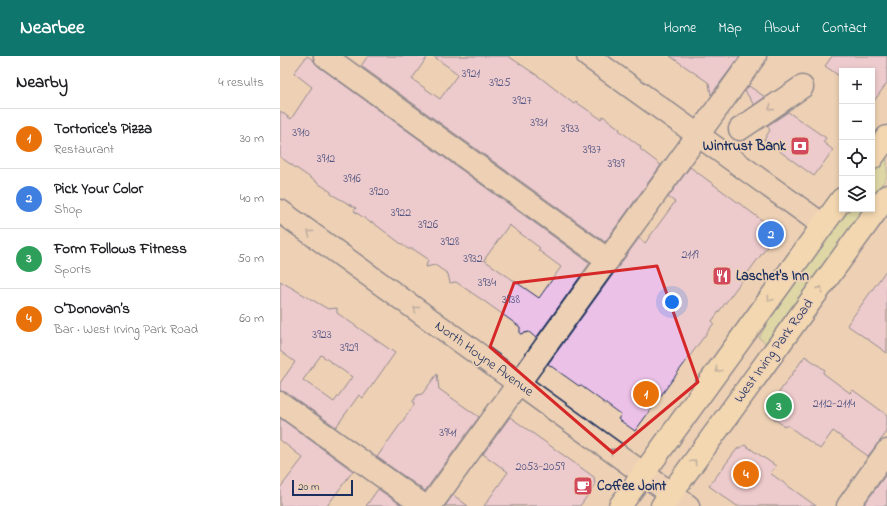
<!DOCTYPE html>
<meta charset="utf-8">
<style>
:root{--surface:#fff;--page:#f6f6f6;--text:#202124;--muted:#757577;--line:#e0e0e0;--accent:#0f766e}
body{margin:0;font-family:"Indie Flower",sans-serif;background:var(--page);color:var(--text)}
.controls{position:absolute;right:12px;top:12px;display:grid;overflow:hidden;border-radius:0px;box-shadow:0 2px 6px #0003}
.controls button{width:36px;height:36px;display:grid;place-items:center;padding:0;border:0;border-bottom:1px solid var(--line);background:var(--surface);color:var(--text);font:20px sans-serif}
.scale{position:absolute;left:12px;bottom:10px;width:61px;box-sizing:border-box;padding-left:4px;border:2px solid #1b2f5e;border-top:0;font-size:11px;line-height:14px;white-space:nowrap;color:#1b2f5e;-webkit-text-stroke:3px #eed1b4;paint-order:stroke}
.you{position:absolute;left:392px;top:246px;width:14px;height:14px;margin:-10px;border:3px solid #fff;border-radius:50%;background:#1a73e8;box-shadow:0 0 0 6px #1a73e833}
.badge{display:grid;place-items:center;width:26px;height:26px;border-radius:50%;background:var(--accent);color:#fff;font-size:13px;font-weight:700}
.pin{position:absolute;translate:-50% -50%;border:2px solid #fff;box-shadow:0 1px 4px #0006}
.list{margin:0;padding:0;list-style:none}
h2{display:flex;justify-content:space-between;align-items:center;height:52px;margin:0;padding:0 16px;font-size:17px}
h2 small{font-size:13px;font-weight:400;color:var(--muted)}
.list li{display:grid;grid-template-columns:26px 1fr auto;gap:12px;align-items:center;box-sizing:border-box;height:60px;padding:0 16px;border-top:1px solid var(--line)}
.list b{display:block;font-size:15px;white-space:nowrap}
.list p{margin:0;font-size:13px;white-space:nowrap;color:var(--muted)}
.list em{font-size:13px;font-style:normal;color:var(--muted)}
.icon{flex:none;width:22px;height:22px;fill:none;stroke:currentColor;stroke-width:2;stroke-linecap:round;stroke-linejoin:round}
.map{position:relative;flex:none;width:607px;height:450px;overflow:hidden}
header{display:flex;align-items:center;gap:24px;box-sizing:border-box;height:56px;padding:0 20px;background:var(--accent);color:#fff}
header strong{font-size:19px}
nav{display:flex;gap:22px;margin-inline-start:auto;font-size:14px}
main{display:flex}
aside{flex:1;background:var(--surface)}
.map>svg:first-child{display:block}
.green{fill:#cadd92;stroke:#728678}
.building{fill:#ebc1e8;stroke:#1b2f5e;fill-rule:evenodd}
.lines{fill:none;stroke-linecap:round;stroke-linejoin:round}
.minor-casing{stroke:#1b2f5e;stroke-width:25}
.major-casing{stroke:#1b2f5e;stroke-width:25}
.minor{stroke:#eed1b4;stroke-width:22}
.major{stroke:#f8deab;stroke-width:22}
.oneway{stroke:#848089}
.oneway2{stroke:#8a8684}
.marked{fill:none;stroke:#d62828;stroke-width:3;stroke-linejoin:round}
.labels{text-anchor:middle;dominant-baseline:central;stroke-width:3.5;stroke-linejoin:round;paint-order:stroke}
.number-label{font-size:12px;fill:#4f5480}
.poi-label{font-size:14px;font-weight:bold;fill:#1b2f5e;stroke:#eed1b4;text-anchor:start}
.street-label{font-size:14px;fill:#1b2f5e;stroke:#eed1b4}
</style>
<header>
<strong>Nearbee</strong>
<nav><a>Home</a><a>Map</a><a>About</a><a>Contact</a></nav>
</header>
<main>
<aside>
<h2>Nearby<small>4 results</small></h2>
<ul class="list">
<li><span class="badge" style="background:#e8710a">1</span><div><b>Tortorice's Pizza</b><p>Restaurant</p></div><em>30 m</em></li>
<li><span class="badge" style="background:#3f7fe0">2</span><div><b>Pick Your Color</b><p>Shop</p></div><em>40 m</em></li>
<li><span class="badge" style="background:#2e9e5b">3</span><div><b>Form Follows Fitness</b><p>Sports</p></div><em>50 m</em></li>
<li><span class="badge" style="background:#e8710a">4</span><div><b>O’Donovan’s</b><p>Bar · West Irving Park Road</p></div><em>60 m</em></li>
</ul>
</aside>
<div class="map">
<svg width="607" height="450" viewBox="0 0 607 450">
<rect width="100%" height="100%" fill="#eed1b4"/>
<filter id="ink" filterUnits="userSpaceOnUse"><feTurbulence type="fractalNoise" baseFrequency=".025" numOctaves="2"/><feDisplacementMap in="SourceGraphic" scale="8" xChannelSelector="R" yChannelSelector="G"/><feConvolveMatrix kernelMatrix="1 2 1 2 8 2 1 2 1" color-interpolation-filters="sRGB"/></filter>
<g filter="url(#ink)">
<g class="green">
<path d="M607 100V121L592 141V120Z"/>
<path d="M568 153H583L486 287 479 282 496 252Z"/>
</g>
<g class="building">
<path d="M27 0 33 4 38 10 310 207 256 282 249 276 240 278V271L211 250 176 226 170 227 168 218 155 209 146 211 148 203 133 193H128L92 166 91 167 74 155 76 152 51 138V136L0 101V55L11 63 32 31 14 17ZM229 169 260 192 258 194 281 211 259 242 204 204Z"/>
<path d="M88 0H148L132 23 160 43 178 18 153 0H228L261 22 294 48 296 46 321 63 323 60 340 73 339 74 361 91 360 93 381 109 325 186 81 10Z"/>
<path d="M390 0H460L431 39 429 27Z"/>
<path d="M552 0H607V27L594 45 592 43V15H562V22L545 10Z"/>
<path d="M469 30 485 41 474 49 465 35Z"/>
<path d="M508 56 546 82 543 86 553 94 534 120 484 84 490 74 487 70Z"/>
<path d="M410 111 498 176 432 265 434 267 355 375 338 363 341 359 300 329 299 330 268 308 359 182 365 187 395 146 388 141Z"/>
<path d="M607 213V297L567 269Z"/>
<path d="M0 225 48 253 57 252V257L115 297 83 342 79 339 56 371 7 337 0 335V327L15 306 0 295ZM41 299 72 321 54 346 23 324Z"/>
<path d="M525 300 545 314 543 317 570 337 573 334 607 359V376L588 400 553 375 540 393 507 369 505 371 487 357 493 349 492 346Z"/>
<path d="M157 318 159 333 199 361 145 435 97 401 134 349 133 345 137 339 142 338Z"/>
<path d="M230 361 314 421 315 429 300 450H204L228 416 203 398Z"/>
<path d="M0 362 73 415 47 450H0V432L23 402 0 384Z"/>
<path d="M465 389 496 410 490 417 536 450H457L429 430 457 393Z"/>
<path d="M607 417V450H583Z"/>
<path d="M98 433 123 450H86Z"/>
<path d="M173 439 188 450H165Z"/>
</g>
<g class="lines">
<g class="minor-casing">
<g id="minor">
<path d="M45 0 328 204"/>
<path d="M308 0 543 169"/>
<path d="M460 73 522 31"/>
<path d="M0 155 408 450"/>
<path d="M0 347 144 450"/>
<path d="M150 450 475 0"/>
<path d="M568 450 607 395"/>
</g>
</g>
<g class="major-casing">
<g id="major">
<path d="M592 102 607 81"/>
<path d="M340 450 562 143"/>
<path d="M382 450 607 140"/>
</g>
</g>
<use href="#minor" class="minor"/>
<use href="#major" class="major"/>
</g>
<defs><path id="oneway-chevron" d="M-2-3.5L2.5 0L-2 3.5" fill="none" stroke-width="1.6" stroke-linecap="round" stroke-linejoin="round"/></defs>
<g class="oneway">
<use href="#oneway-chevron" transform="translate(491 52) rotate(146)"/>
<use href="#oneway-chevron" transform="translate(30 177) rotate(-144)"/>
<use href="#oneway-chevron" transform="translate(136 253) rotate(-144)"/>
<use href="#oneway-chevron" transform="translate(332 395) rotate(-144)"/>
</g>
<g class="oneway2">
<use href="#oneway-chevron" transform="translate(540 233) rotate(-54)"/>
<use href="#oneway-chevron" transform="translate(490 243) rotate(126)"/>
<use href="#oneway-chevron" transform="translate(438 314) rotate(126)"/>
<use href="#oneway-chevron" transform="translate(414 406) rotate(-54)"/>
</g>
</g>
<path d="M0 0H607V450H0ZM377 210 418 326 333 397 210 291 234 227Z" fill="#eed1b4" fill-opacity=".55" fill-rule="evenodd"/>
<path class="marked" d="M377 210 418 326 333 397 210 291 234 227Z"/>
<defs>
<g id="bank-square" transform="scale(1)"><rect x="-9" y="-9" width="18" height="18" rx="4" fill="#d1495b" stroke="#eed1b4"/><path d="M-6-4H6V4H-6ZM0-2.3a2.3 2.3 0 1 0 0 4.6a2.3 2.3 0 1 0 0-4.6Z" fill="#fff"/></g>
<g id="restaurant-square" transform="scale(1)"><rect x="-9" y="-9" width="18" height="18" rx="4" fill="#d1495b" stroke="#eed1b4"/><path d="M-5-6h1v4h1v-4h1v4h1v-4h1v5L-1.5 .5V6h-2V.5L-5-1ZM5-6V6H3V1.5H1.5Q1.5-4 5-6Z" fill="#fff"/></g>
<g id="cafe-square" transform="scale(1)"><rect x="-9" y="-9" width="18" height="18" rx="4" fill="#d1495b" stroke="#eed1b4"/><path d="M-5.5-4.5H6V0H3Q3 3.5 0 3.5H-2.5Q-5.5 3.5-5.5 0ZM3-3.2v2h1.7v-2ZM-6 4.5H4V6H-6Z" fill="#fff"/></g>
</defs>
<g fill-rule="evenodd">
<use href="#bank-square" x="520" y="90"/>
<use href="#restaurant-square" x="442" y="220"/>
<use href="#cafe-square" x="303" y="430"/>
</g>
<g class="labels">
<g class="number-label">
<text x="191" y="18">3921</text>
<text x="220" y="27">3925</text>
<text x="242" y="45">3927</text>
<text x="259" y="67">3931</text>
<text x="290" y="73">3933</text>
<text x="21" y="77">3910</text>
<text x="312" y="94">3937</text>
<text x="46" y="103">3912</text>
<text x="336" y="108">3939</text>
<text x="72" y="123">3916</text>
<text x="99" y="136">3920</text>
<text x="121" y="157">3922</text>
<text x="148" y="169">3926</text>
<text x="170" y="186">3928</text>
<text x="410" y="199">2119</text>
<text x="193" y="203">3932</text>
<text x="207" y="227">3934</text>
<text x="231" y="244">3938</text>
<text x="42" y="279">3923</text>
<text x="69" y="292">3929</text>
<text x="554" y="348">2112-2114</text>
<text x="168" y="377">3941</text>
<text x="260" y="411">2053-2059</text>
</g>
<g class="poi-label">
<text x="506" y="90" text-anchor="end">Wintrust Bank</text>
<text x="456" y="220">Laschet's Inn</text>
<text x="317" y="430">Coffee Joint</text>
</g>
<g class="street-label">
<text transform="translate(494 295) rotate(-54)">West Irving Park Road</text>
<text transform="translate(204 303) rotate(36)">North Hoyne Avenue</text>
</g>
</g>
</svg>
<div class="controls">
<button>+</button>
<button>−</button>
<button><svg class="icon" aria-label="locate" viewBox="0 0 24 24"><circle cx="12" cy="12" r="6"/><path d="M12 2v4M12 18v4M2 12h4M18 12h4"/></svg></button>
<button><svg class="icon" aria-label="layers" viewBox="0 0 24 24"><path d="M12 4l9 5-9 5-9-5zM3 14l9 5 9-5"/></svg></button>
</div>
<div class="scale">20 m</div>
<div class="you"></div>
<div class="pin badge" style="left:366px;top:338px;background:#e8710a">1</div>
<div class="pin badge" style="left:491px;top:178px;background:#3f7fe0">2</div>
<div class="pin badge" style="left:499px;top:350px;background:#2e9e5b">3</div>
<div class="pin badge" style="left:466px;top:418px;background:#e8710a">4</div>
</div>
</main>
